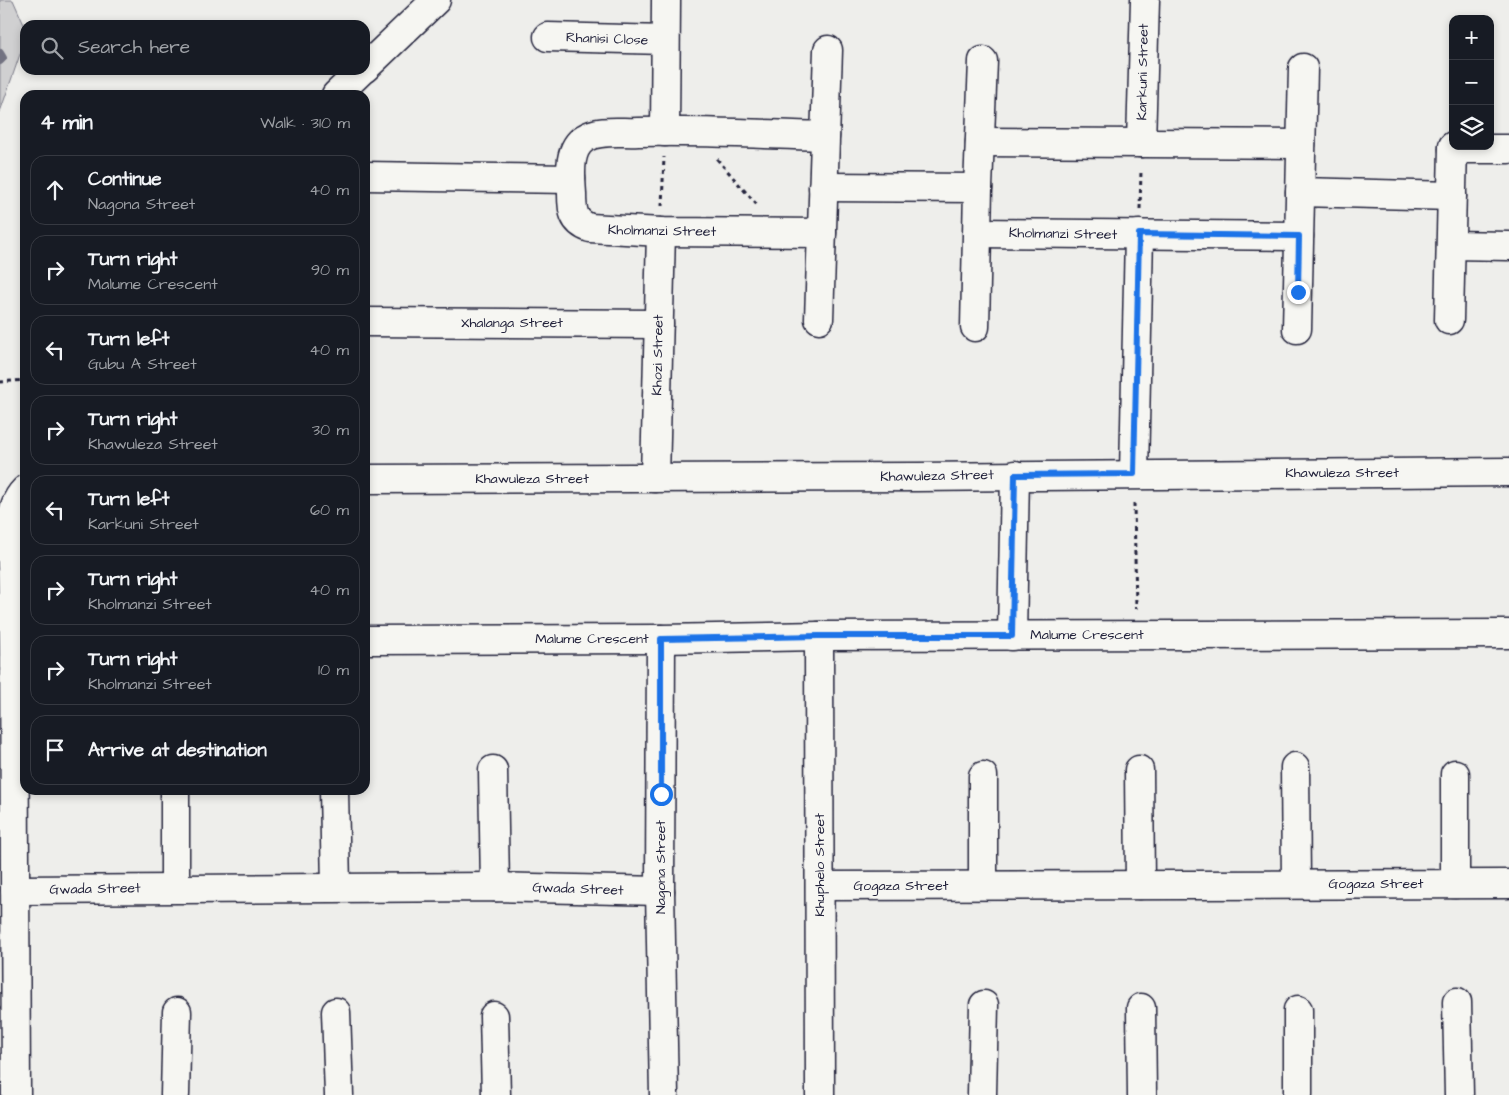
<!DOCTYPE html>
<meta charset="utf-8">
<style>
:root{--surface:#171b24;--page:#20242c;--text:#f1f3f6;--muted:#9ea1a6;--line:#363941}
body{margin:0;font-family:"Architects Daughter",sans-serif;background:var(--page);color:var(--text)}
.controls{position:absolute;right:15px;top:15px;display:grid;overflow:hidden;border-radius:10px;box-shadow:0 2px 8px #0003}
.controls button{width:45px;height:45px;display:grid;place-items:center;padding:0;border:0;border-bottom:1px solid var(--line);background:var(--surface);color:var(--text);font:25px sans-serif}
.stop{position:absolute;width:15px;height:15px;margin:-11px;border:4px solid #1a73e8;border-radius:50%;background:#fff}
.stop.end{background:#1a73e8;border-color:#fff;box-shadow:0 1px 5px #0008}
.list{margin:0;padding:0;list-style:none}
h2{display:flex;justify-content:space-between;align-items:center;height:65px;margin:0;padding:0 20px;font-size:21px}
h2 small{font-size:16px;font-weight:400;color:var(--muted)}
.list li{display:grid;grid-template-columns:32px 1fr auto;gap:15px;align-items:center;box-sizing:border-box;height:70px;margin:0 10px 10px;padding:0 10px;border:1px solid var(--line);border-radius:15px}
.list b{display:block;font-size:19px;white-space:nowrap}
.list p{margin:0;font-size:16px;white-space:nowrap;color:var(--muted)}
.list em{font-size:16px;font-style:normal;color:var(--muted)}
.icon{flex:none;width:28px;height:28px;fill:none;stroke:currentColor;stroke-width:2;stroke-linecap:round;stroke-linejoin:round}
.map{position:relative;flex:none;width:1509px;height:1095px;overflow:hidden}
.search{position:absolute;background:var(--surface);box-shadow:0 2px 8px #0003;left:20px;top:20px;width:350px;height:55px;display:flex;align-items:center;gap:12px;box-sizing:border-box;padding:0 18px;border-radius:15px;color:var(--muted);font-size:19px}
.panel{position:absolute;background:var(--surface);box-shadow:0 2px 8px #0003;left:20px;top:90px;width:350px;height:705px;border-radius:15px}
.map>svg:first-child{display:block}
.green{fill:#d0d0d1;stroke:#797986}
.lines{fill:none;stroke-linecap:round;stroke-linejoin:round}
.stream{stroke:#727281;stroke-width:8}
.minor-casing{stroke:#22223b;stroke-width:31}
.path{stroke:#22223b;stroke-width:3;stroke-dasharray:4 4;stroke-linecap:butt}
.minor{stroke:#f6f6f2;stroke-width:28}
.route{stroke:#1a73e8;stroke-width:6}
.labels{text-anchor:middle;dominant-baseline:central;stroke-width:4.5;stroke-linejoin:round;paint-order:stroke}
.street-label{font-size:14px;fill:#22223b;stroke:#f6f6f2}
</style>
<div class="map">
<svg width="1509" height="1095" viewBox="0 0 1509 1095">
<rect width="100%" height="100%" fill="#eeeeeb"/>
<filter id="ink" filterUnits="userSpaceOnUse"><feTurbulence type="fractalNoise" baseFrequency=".02" numOctaves="2"/><feDisplacementMap in="SourceGraphic" scale="10" xChannelSelector="R" yChannelSelector="G"/><feConvolveMatrix kernelMatrix="1 2 1 2 8 2 1 2 1" color-interpolation-filters="sRGB"/></filter>
<g filter="url(#ink)">
<path class="green" d="M0 0H13L25 27V40L0 112Z"/>
<g class="lines">
<path class="stream" d="M0 53 3 58 0 61"/>
<g class="minor-casing">
<g id="minor">
<path d="M548 37 665 40"/>
<path d="M365 68 436 0"/>
<path d="M336 95 362 70"/>
<path d="M665 132 666 0"/>
<path d="M980 142 1301 144"/>
<path d="M1141 143 1145 0"/>
<path d="M1453 149H1509"/>
<path d="M365 176 571 179"/>
<path d="M823 187 978 188"/>
<path d="M1300 192 1452 196"/>
<path d="M822 233 661 232 590 228C573 222 572 211 572 194 571 177 567 149 585 138 599 129 622 133 638 132 700 131 763 134 825 136"/>
<path d="M978 233 1299 236"/>
<path d="M1451 245 1509 246"/>
<path d="M819 319 828 50"/>
<path d="M1449 320 1453 146"/>
<path d="M365 322 659 324"/>
<path d="M975 327 978 188 983 61"/>
<path d="M1297 329 1303 68"/>
<path d="M1134 474 1139 234"/>
<path d="M655 478 661 232"/>
<path d="M365 479 917 477 1509 472"/>
<path d="M819 636 820 1095"/>
<path d="M1012 636 1015 475"/>
<path d="M661 639 660 891 664 1095"/>
<path d="M365 640 661 639 819 636 1509 634"/>
<path d="M1295 767 1296 884"/>
<path d="M493 770 495 887"/>
<path d="M1139 770 1140 885"/>
<path d="M1455 774V884"/>
<path d="M983 776V885"/>
<path d="M334 790 336 887"/>
<path d="M820 886 1509 884"/>
<path d="M175 888V790"/>
<path d="M15 890 495 887 660 891"/>
<path d="M1457 1002 1459 1095"/>
<path d="M1141 1008 1142 1095"/>
<path d="M1298 1010V1095"/>
<path d="M336 1012 339 1095"/>
<path d="M494 1016 496 1095"/>
<path d="M16 1095 14 641 11 527C13 513 14 501 25 490"/>
<path d="M175 1095 177 1012"/>
<path d="M982 1095 984 1005"/>
</g>
</g>
<g class="path">
<path d="M717 159 757 205"/>
<path d="M662 206 664 157"/>
<path d="M1140 209 1141 170"/>
<path d="M0 382 25 380"/>
<path d="M1134 503 1136 609"/>
</g>
<use href="#minor" class="minor"/>
</g>
</g>
<g class="lines" filter="url(#ink)">
<path class="route" d="M661 794V639L819 636H1012L1015 475 1134 474 1139 234 1299 236 1298 292"/>
</g>
<g class="labels">
<g class="street-label">
<text transform="translate(607 39) rotate(2)">Rhanisi Close</text>
<text transform="translate(1143 72) rotate(-89)">Karkuni Street</text>
<text transform="translate(662 231) rotate(1)">Kholmanzi Street</text>
<text transform="translate(1063 234) rotate(1)">Kholmanzi Street</text>
<text x="512" y="323">Xhalanga Street</text>
<text transform="translate(658 355) rotate(-89)">Khozi Street</text>
<text x="1342" y="473">Khawuleza Street</text>
<text transform="translate(937 476) rotate(-1)">Khawuleza Street</text>
<text x="532" y="479">Khawuleza Street</text>
<text x="1087" y="635">Malume Crescent</text>
<text x="592" y="639">Malume Crescent</text>
<text transform="translate(820 865) rotate(-90)">Khuphelo Street</text>
<text transform="translate(661 867) rotate(-90)">Nagona Street</text>
<text x="1376" y="884">Gogaza Street</text>
<text x="901" y="886">Gogaza Street</text>
<text transform="translate(95 889) rotate(-1)">Gwada Street</text>
<text transform="translate(578 889) rotate(2)">Gwada Street</text>
</g>
</g>
</svg>
<div class="controls">
<button>+</button>
<button>−</button>
<button><svg class="icon" aria-label="layers" viewBox="0 0 24 24"><path d="M12 4l9 5-9 5-9-5zM3 14l9 5 9-5"/></svg></button>
</div>
<div class="stop" style="left:661px;top:794px"></div>
<div class="stop end" style="left:1298px;top:292px"></div>
<div class="search"><svg class="icon" aria-label="search" viewBox="0 0 24 24"><circle cx="10" cy="10" r="6"/><path d="M15 15l6 6"/></svg>Search here</div>
<section class="panel">
<h2>4 min<small>Walk · 310 m</small></h2>
<ul class="list">
<li><svg class="icon" aria-label="ahead" viewBox="0 0 24 24"><path d="M12 20V5M6 11l6-6 6 6"/></svg><div><b>Continue</b><p>Nagona Street</p></div><em>40 m</em></li>
<li><svg class="icon" aria-label="right" viewBox="0 0 24 24"><path d="M7 20v-9h11M14 6l5 5-5 5"/></svg><div><b>Turn right</b><p>Malume Crescent</p></div><em>90 m</em></li>
<li><svg class="icon" aria-label="left" viewBox="0 0 24 24"><path d="M17 20v-9H6M10 6l-5 5 5 5"/></svg><div><b>Turn left</b><p>Gubu A Street</p></div><em>40 m</em></li>
<li><svg class="icon" aria-label="right" viewBox="0 0 24 24"><path d="M7 20v-9h11M14 6l5 5-5 5"/></svg><div><b>Turn right</b><p>Khawuleza Street</p></div><em>30 m</em></li>
<li><svg class="icon" aria-label="left" viewBox="0 0 24 24"><path d="M17 20v-9H6M10 6l-5 5 5 5"/></svg><div><b>Turn left</b><p>Karkuni Street</p></div><em>60 m</em></li>
<li><svg class="icon" aria-label="right" viewBox="0 0 24 24"><path d="M7 20v-9h11M14 6l5 5-5 5"/></svg><div><b>Turn right</b><p>Kholmanzi Street</p></div><em>40 m</em></li>
<li><svg class="icon" aria-label="right" viewBox="0 0 24 24"><path d="M7 20v-9h11M14 6l5 5-5 5"/></svg><div><b>Turn right</b><p>Kholmanzi Street</p></div><em>10 m</em></li>
<li><svg class="icon" aria-label="arrive" viewBox="0 0 24 24"><path d="M6 21V4h12l-3 4 3 4H6"/></svg><div><b>Arrive at destination</b></div></li>
</ul>
</section>
</div>
